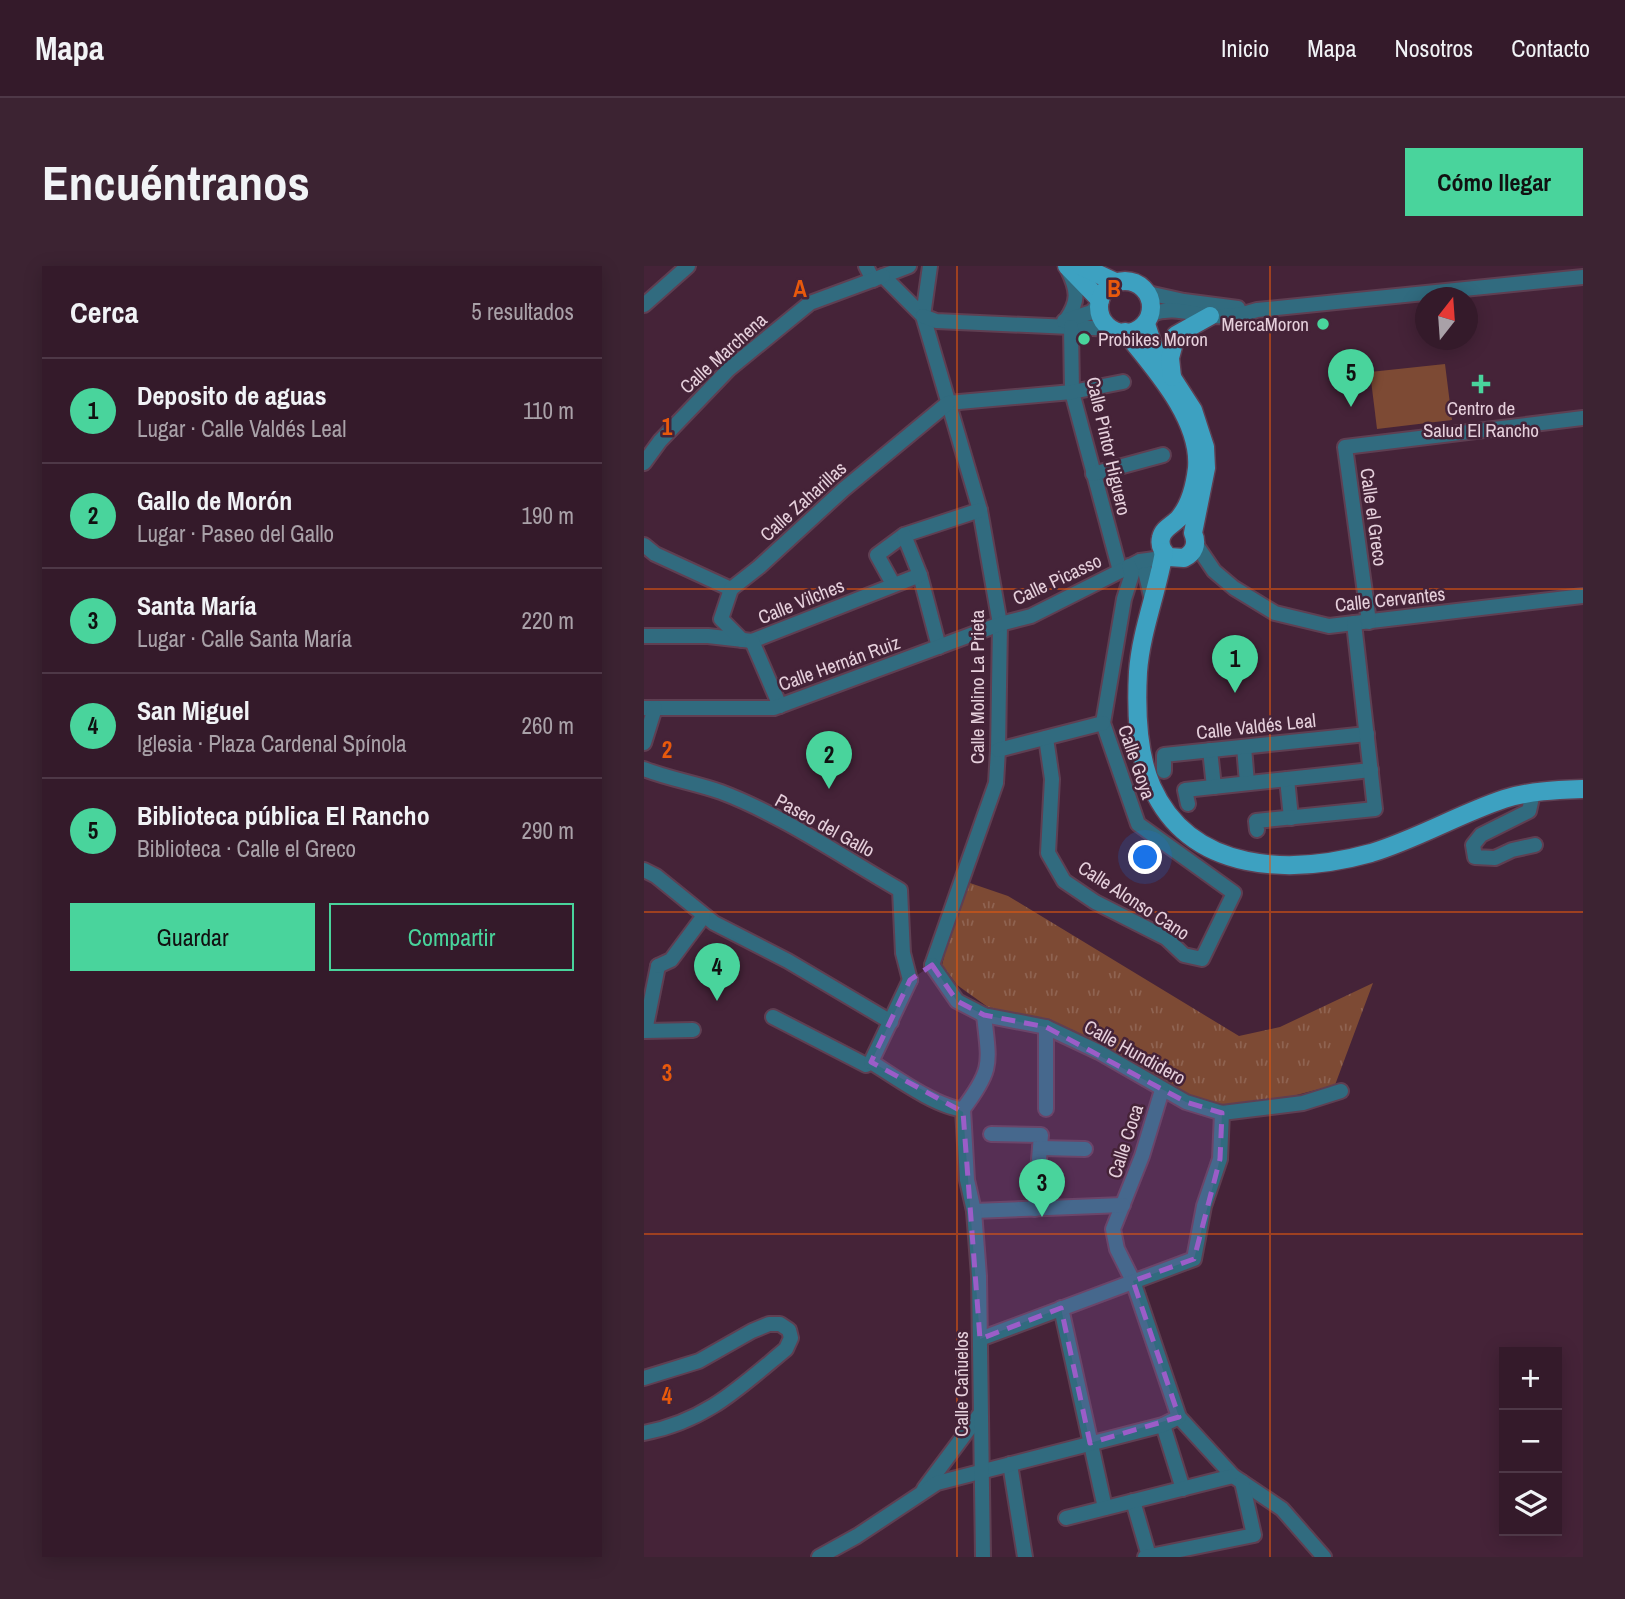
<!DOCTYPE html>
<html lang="es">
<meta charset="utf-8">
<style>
:root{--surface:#341a2a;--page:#3c2332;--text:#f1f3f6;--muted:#a9a1a8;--line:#4e3847;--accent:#49d49c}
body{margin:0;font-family:"Archivo Narrow",sans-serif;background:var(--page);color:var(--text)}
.controls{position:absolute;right:21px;bottom:21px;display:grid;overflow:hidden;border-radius:0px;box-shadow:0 4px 18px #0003}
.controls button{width:63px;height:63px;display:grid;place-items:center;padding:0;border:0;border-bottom:2px solid var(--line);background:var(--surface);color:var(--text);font:35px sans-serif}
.compass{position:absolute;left:771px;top:21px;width:63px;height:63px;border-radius:50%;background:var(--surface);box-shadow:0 4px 18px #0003;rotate:17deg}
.you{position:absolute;left:502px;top:592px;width:24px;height:24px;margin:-18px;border:5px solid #fff;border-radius:50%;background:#1a73e8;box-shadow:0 0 0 10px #1a73e833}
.badge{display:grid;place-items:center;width:46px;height:46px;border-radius:50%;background:var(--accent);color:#111;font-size:23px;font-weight:700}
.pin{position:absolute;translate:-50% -58px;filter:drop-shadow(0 2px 4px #0008)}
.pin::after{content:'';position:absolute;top:37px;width:24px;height:21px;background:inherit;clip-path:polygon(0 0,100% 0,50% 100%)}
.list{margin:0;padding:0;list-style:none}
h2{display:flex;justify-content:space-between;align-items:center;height:91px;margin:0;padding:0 28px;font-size:30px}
h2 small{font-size:23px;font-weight:400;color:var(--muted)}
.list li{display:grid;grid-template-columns:46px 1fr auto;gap:21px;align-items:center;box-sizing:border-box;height:105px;padding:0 28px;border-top:2px solid var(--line)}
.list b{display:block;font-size:26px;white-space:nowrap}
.list p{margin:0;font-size:23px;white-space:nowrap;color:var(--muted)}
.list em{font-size:23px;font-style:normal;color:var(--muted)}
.actions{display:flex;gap:14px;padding:21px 28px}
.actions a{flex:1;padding:16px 0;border:2px solid var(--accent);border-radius:0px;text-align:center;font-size:24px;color:var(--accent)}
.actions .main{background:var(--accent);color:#111}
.icon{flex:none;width:38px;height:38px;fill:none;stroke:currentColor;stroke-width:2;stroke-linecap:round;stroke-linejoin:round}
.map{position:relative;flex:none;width:939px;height:1291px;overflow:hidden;border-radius:0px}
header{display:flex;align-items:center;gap:42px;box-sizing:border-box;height:98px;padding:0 35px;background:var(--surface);border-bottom:2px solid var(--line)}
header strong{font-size:33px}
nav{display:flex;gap:38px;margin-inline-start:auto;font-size:24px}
.intro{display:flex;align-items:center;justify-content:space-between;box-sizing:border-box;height:168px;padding:0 42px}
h1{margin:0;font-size:49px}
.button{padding:18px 32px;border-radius:0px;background:var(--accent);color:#111;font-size:24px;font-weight:700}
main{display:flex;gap:42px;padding:0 42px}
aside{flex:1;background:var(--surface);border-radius:0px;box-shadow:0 4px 18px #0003}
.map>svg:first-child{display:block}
.grass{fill:url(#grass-tufts)}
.pitch{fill:#7d4a34}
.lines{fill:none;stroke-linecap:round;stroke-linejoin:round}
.minor-casing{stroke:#5f3f52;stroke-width:18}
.major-casing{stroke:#5f3f52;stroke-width:21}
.minor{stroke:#316b7f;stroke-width:14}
.major{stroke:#3da1c1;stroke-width:18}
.marked{fill:#9b5dc8;fill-opacity:0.2;stroke:#9b5dc8;stroke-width:5;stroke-dasharray:14 9;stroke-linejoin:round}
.grid{fill:none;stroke:#e8590c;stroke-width:2;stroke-opacity:0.55}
.poi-dot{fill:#49d49c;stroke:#452338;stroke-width:2.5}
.labels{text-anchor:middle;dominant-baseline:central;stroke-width:5;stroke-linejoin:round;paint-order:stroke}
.poi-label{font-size:19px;fill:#e6d0dc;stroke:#452338;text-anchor:end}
.street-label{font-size:19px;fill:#e6d0dc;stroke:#452338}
.grid-label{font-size:23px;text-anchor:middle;font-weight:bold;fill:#e8590c;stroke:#452338;stroke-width:5;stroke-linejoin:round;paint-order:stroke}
</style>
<header>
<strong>Mapa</strong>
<nav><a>Inicio</a><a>Mapa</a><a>Nosotros</a><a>Contacto</a></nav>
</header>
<div class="intro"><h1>Encuéntranos</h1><a class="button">Cómo llegar</a></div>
<main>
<aside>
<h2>Cerca<small>5 resultados</small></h2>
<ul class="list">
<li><span class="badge">1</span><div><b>Deposito de aguas</b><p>Lugar · Calle Valdés Leal</p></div><em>110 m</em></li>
<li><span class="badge">2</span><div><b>Gallo de Morón</b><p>Lugar · Paseo del Gallo</p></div><em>190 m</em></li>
<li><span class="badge">3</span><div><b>Santa María</b><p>Lugar · Calle Santa María</p></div><em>220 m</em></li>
<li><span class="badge">4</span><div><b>San Miguel</b><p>Iglesia · Plaza Cardenal Spínola</p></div><em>260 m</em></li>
<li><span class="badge">5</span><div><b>Biblioteca pública El Rancho</b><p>Biblioteca · Calle el Greco</p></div><em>290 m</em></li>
</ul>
<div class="actions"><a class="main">Guardar</a><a>Compartir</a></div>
</aside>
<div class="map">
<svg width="939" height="1291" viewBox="0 0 939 1291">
<defs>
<pattern id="grass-tufts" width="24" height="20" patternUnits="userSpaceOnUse" patternTransform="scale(1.75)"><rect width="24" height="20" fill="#7d4a34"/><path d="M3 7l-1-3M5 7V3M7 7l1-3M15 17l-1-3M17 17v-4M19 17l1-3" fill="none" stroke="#8f6351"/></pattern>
</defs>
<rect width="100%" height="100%" fill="#452338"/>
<path class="grass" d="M326 617 364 630 595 770 636 761 729 717 691 819 641 832 574 840 541 827 429 764 348 744 313 719 298 699 305 671Z"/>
<path class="pitch" d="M801 98 808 154 733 163 726 106Z"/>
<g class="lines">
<g class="minor-casing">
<g id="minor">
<path d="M222 0 229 14"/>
<path d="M265 0 239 10 279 50 286 0"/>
<path d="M504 27 540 35 594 42"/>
<path d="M0 39 44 0"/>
<path d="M507 48C529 40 546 48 568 50 584 51 598 49 613 44L939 11"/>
<path d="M279 50 336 244 356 358 354 484 352 517 288 699"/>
<path d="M279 50 292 55 470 63"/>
<path d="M422 54C435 35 434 25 424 4"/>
<path d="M420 55 448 46 455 37"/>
<path d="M427 61 428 126 476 305"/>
<path d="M304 137 428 126 479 116"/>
<path d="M0 197 16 175 85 103 166 37 239 10"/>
<path d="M449 208 519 189"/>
<path d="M551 277 570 305 590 322 631 347 685 360 939 330"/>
<path d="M0 279 11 288 87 323"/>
<path d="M496 295 501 305 508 334"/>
<path d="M276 309 295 381"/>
<path d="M249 318 233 289 260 269 336 244"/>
<path d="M725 356 701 181 939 152"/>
<path d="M0 370H64L108 375 276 309 260 269"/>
<path d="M98 374 77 353 87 323 115 301 200 223 304 137"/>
<path d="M108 375 136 440"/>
<path d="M0 442H130L356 358 387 350 496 295 525 291"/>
<path d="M402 472 408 513 404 587 420 615 451 636 522 672 540 689 558 693 590 627 494 558 459 457 480 333 488 308 485 300"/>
<path d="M0 477 11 442"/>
<path d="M600 481 603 517"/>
<path d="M354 484 459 457"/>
<path d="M566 484 570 521"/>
<path d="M0 503C25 513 52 517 77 526 138 549 200 592 256 624L259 687 266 714"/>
<path d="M520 505V489L723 468"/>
<path d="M643 513 647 552"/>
<path d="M889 527 885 545 837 569 829 579 831 591 851 592 868 584 891 579"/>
<path d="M544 538 541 524 727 504"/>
<path d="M613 564 612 555 731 543 710 357"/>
<path d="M0 604 12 610 70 657 144 695 247 756"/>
<path d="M288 699 313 735 340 749 402 761 455 786 542 836 578 847 659 837 697 825"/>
<path d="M14 700 1 765 49 764"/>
<path d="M14 700 27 694 59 651"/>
<path d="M129 751 222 799 227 796"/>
<path d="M227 796C248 809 295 843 319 843"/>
<path d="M227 796 266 714"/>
<path d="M518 824 498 890 469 963 473 983 489 1015 535 1151 589 1210 638 1243 680 1291"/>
<path d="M402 843V761"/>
<path d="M347 868 397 869 391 943"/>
<path d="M396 882 441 883"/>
<path d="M330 945 479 939"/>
<path d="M417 1042 461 1242"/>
<path d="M336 1073 550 993 560 940 576 893 578 847"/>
<path d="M0 1112 55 1095 108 1065 125 1058H136L145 1064 147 1072 142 1083C95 1122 62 1155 0 1167"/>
<path d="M519 1159 539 1223"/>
<path d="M366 1198 381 1291"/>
<path d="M280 1223 336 1148"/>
<path d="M489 1235 505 1290"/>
<path d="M422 1252 589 1210"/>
<path d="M175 1291 213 1270 293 1217 519 1159 535 1151"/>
<path d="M339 1291 335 1010 330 945 323 914 319 843C350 802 345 797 340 749"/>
<path d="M501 1291 610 1269 598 1216"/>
</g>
</g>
<g class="major-casing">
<g id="major">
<path d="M423 0 456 34"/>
<path d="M437 0 471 16"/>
<circle cx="481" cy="41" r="26"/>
<path d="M481 66C510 102 557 153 553 202 551 219 546 239 535 252 529 259 519 262 517 272 515 280 519 286 525 291L540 292C550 287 554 278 549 267L562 202 561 181 549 144 511 85 502 58"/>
<path d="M528 111 526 92 532 69 566 50"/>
<path d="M520 286C513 327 497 365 494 406 492 443 493 487 508 521 547 608 648 609 727 587 773 573 815 548 860 533 885 525 913 524 939 523"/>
</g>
</g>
<use href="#minor" class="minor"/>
<use href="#major" class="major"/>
</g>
<path class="marked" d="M288 699 313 735 340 749 402 761 542 836 578 847 576 893 550 993 489 1015 535 1151 446 1177 417 1042 336 1073 319 846 227 796 266 714Z"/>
<path class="grid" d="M313 0V1291M626 0V1291M0 323H939M0 646H939M0 968H939"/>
<g class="poi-dot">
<circle cx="679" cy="58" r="7"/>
<circle cx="440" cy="73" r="7"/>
<path d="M833.5 107.5h7v7h7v7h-7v7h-7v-7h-7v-7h7z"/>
</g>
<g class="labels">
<g class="poi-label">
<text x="665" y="58">MercaMoron</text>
<text x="454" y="73" text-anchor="start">Probikes Moron</text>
<text x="837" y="142" text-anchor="middle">Centro de<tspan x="837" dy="22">Salud El Rancho</tspan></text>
</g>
<g class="street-label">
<text transform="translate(79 87) rotate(-42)">Calle Marchena</text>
<text transform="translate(465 180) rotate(77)">Calle Pintor Higuero</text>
<text transform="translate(159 235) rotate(-42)">Calle Zaharillas</text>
<text transform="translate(730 251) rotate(82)">Calle el Greco</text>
<text transform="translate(413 313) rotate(-25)">Calle Picasso</text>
<text transform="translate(746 333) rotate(-6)">Calle Cervantes</text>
<text transform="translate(157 335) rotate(-22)">Calle Vilches</text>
<text transform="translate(195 397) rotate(-20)">Calle Hernán Ruiz</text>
<text transform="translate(333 421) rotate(-90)">Calle Molino La Prieta</text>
<text transform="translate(612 460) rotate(-6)">Calle Valdés Leal</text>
<text transform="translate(493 496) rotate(71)">Calle Goya</text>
<text transform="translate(181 559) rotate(29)">Paseo del Gallo</text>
<text transform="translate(490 634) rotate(33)">Calle Alonso Cano</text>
<text transform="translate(491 786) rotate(29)">Calle Hundidero</text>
<text transform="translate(481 875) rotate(-72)">Calle Coca</text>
<text transform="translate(317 1118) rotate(-90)">Calle Cañuelos</text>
</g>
</g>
<g class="grid-label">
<text x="156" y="31">A</text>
<text x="470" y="31">B</text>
<text x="23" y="169">1</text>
<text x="23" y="492">2</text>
<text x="23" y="815">3</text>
<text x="23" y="1138">4</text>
</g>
</svg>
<div class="controls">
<button>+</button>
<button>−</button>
<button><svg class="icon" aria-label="layers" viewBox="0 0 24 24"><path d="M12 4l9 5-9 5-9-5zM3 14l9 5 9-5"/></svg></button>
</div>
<svg class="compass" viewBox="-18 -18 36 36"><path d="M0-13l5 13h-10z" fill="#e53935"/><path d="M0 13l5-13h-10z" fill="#a9a1a8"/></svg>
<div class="you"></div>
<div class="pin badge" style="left:591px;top:427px">1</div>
<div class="pin badge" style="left:185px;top:523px">2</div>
<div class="pin badge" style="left:398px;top:951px">3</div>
<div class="pin badge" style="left:73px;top:735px">4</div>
<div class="pin badge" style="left:707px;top:141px">5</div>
</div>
</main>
